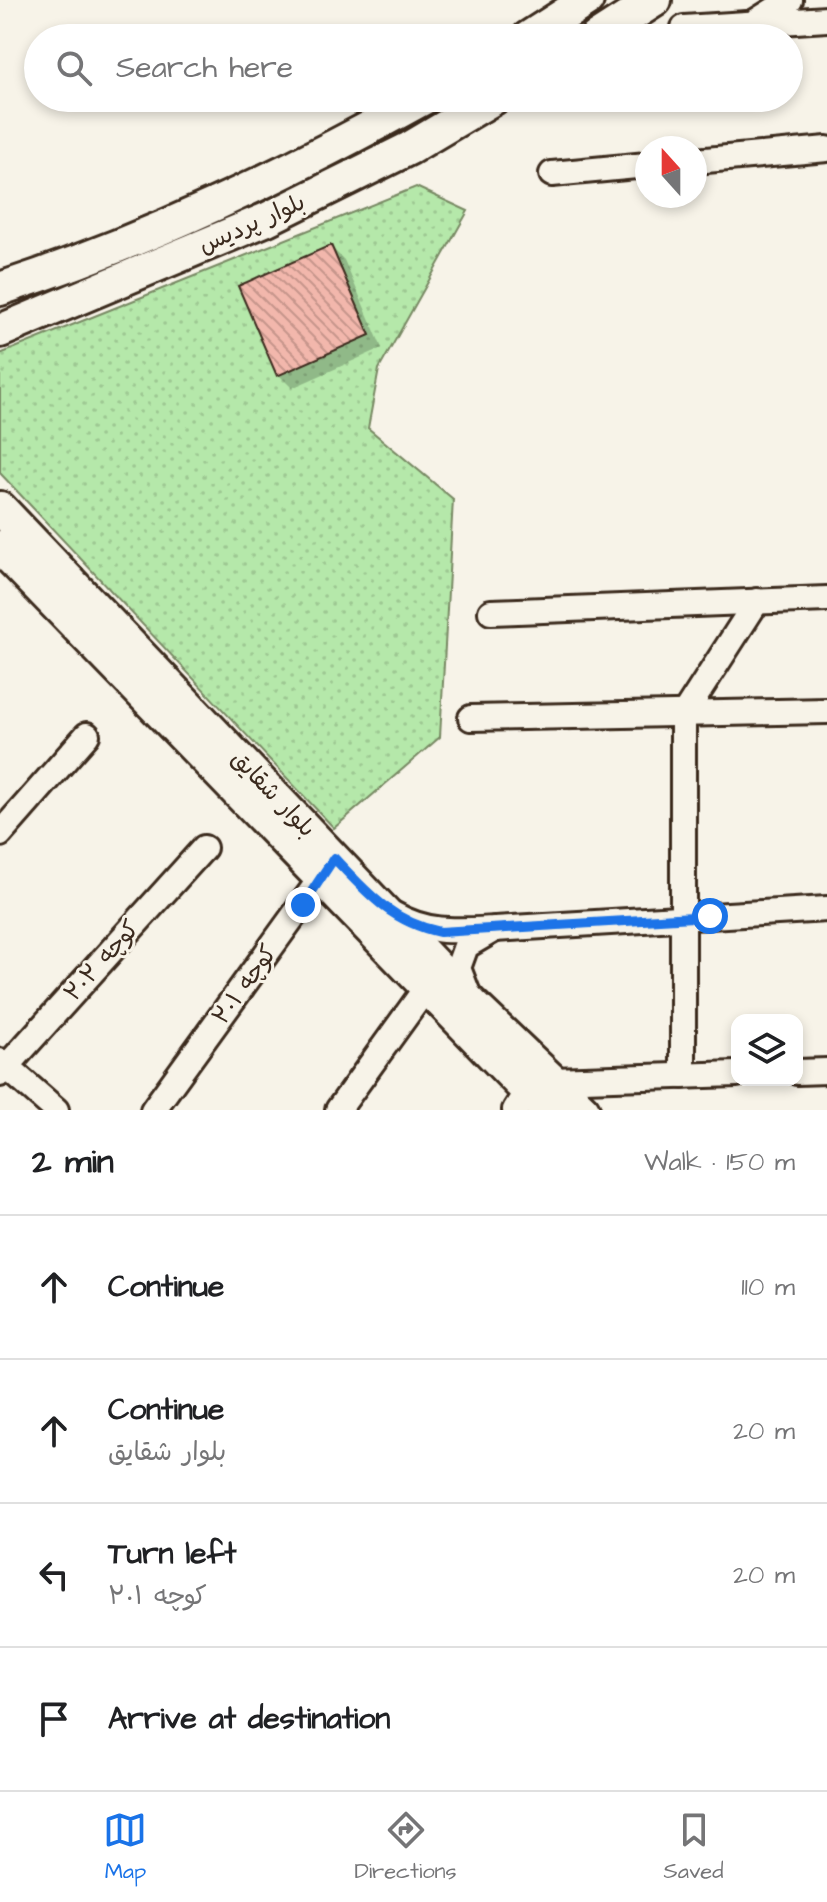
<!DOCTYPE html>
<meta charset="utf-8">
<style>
:root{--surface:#fff;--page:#f6f6f6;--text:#202124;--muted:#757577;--line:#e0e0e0;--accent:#1a73e8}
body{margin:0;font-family:"Architects Daughter","Playpen Sans Arabic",sans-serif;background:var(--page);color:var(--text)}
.controls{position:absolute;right:24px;bottom:24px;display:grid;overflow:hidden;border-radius:16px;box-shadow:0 4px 12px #0003}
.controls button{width:72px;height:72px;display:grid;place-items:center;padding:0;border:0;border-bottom:2px solid var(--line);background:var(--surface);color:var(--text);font:40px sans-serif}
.compass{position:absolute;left:635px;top:136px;width:72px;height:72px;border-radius:50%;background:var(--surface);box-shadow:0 4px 12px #0003;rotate:339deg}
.stop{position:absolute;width:24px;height:24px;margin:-18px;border:6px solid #1a73e8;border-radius:50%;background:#fff}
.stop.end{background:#1a73e8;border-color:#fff;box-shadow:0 2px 8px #0008}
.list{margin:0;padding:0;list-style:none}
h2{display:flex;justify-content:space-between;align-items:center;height:104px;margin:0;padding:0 32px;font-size:34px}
h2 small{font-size:26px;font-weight:400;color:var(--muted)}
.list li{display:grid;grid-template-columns:52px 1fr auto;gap:24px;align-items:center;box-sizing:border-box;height:144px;padding:0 32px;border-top:2px solid var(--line)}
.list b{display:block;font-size:30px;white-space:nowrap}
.list p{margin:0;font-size:26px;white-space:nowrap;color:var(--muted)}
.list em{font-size:26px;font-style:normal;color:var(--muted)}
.icon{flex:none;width:44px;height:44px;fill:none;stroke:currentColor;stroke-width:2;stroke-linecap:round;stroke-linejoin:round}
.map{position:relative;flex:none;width:827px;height:1110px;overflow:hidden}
.search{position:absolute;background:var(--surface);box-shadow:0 4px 12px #0003;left:24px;right:24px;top:24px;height:88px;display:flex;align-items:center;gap:20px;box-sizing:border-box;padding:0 28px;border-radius:44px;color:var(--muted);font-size:30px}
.sheet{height:680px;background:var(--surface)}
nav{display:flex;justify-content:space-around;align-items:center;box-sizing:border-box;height:112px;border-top:2px solid var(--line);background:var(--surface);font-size:22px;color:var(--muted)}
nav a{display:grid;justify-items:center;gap:4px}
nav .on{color:var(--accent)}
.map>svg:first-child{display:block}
.grass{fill:url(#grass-dots);stroke:#788964;stroke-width:2}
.shadow{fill:#0003}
.building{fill:url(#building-back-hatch);stroke:#3b2a1e;stroke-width:2}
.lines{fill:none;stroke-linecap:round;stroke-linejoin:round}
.minor-casing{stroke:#3b2a1e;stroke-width:30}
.secondary-casing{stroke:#3b2a1e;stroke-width:38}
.minor{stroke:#f7f3e8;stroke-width:24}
.secondary{stroke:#f7f3e8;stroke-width:32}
.route{stroke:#1a73e8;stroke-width:10}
.labels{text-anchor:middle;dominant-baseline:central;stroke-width:6;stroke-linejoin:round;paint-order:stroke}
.street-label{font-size:24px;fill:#3b2a1e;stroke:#f7f3e8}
</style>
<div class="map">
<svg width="827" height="1110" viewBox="0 0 827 1110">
<defs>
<pattern id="grass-dots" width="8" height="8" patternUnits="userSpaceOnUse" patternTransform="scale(2)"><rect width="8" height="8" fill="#b5e8aa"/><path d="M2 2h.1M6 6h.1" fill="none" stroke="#9dc792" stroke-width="1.8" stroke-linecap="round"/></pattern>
<pattern id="building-back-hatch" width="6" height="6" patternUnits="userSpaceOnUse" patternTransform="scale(2)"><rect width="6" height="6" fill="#f2b7ac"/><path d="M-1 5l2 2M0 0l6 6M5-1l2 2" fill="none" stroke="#c5958b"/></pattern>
</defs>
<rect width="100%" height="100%" fill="#f7f3e8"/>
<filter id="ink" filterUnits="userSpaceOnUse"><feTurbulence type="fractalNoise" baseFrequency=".0125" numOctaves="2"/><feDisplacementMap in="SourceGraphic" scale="16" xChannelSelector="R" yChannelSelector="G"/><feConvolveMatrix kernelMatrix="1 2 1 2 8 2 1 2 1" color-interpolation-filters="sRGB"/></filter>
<g filter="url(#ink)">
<path class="grass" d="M416 187 468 211 379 369 368 428 453 499 440 737 334 828 0 473V354Z"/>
<path class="shadow" d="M331 247 344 260 382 348 292 388 279 375Z"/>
<path class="building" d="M331 245 370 335 277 376 238 286Z"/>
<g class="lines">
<g class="minor-casing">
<g id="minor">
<path d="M755 22 790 0"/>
<path d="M684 28 827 19"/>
<path d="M695 161 827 149"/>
<path d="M552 174 647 165"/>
<path d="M491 612 827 599"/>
<path d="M471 718 827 711"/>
<path d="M0 834 87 735"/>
<path d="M393 914C427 934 457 931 495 929L466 946 458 968 468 994"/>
<path d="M495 929 827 909"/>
<path d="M0 1061 56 1110"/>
<path d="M797 1072 827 1071"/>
<path d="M0 1074 204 848"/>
<path d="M683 1076V716L757 601"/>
<path d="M552 1080 737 1074"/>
<path d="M153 1110 329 867"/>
<path d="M338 1110 426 988"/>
<path d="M515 1110 527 1091"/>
</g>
</g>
<g class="secondary-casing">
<g id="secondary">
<path d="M528 38 587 0"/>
<path d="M596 38 655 0"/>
<path d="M0 289C149 240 287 174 424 98"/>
<path d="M0 331 267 219 410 148 494 98"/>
<path d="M0 508 472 1004 583 1110"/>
<path d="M0 547 546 1110"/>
</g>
</g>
<use href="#minor" class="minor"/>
<use href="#secondary" class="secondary"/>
</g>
</g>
<g class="lines" filter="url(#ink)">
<path class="route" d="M303 905 334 858C367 893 392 922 440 932L710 916"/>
</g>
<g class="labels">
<g class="street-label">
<text transform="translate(252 224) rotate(-24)">بلوار پردیس</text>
<text transform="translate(273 794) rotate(46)">بلوار شقایق</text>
<text transform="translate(102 961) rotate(-48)">کوچه ۲۰۲</text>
<text transform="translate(245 985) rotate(-54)">کوچه ۲۰۱</text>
</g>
</g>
</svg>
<div class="controls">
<button><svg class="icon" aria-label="layers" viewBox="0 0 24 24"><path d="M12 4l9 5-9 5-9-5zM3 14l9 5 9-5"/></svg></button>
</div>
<svg class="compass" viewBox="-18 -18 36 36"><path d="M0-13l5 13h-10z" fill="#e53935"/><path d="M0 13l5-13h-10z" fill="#757577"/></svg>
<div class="stop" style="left:710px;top:916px"></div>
<div class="stop end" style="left:303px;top:905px"></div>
<div class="search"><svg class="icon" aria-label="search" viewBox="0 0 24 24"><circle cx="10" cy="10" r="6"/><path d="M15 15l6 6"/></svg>Search here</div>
</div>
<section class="sheet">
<h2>2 min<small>Walk · 150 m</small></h2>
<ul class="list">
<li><svg class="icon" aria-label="ahead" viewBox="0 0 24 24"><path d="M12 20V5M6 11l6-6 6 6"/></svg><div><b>Continue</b></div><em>110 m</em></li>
<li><svg class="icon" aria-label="ahead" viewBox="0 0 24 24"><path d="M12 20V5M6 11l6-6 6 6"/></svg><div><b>Continue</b><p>بلوار شقایق</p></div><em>20 m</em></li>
<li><svg class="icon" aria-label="left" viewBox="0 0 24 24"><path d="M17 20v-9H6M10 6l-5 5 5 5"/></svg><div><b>Turn left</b><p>کوچه ۲۰۱</p></div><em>20 m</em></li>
<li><svg class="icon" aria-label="arrive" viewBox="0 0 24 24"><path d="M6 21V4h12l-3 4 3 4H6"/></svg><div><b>Arrive at destination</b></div></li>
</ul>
</section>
<nav>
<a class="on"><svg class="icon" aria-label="map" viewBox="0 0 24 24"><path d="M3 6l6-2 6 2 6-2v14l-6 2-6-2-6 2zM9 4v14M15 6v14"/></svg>Map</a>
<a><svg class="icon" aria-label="directions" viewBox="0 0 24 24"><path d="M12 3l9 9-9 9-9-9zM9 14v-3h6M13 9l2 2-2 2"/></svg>Directions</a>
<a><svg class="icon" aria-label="saved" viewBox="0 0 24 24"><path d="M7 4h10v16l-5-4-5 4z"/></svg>Saved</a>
</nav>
